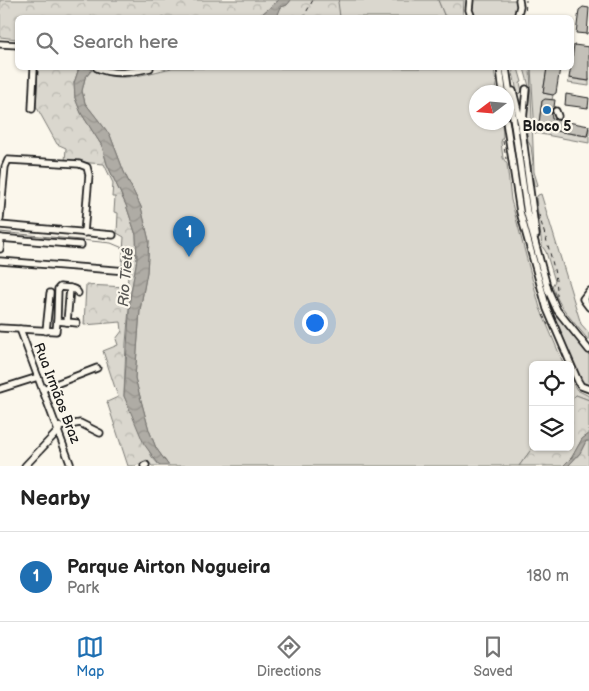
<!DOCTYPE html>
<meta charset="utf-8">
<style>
:root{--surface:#fff;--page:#f6f6f6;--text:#222;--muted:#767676;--line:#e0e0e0;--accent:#1f6fb2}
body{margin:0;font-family:"Balsamiq Sans",sans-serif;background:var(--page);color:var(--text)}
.controls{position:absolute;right:15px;bottom:15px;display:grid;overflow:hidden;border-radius:8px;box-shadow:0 1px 4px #0004}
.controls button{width:45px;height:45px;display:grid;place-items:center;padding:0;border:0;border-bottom:1px solid var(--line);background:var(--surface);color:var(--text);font:25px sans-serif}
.compass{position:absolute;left:469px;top:85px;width:45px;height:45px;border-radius:50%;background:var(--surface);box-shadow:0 1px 4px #0004;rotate:254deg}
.you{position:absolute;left:314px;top:322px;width:18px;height:18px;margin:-12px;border:4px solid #fff;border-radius:50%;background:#1a73e8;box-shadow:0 0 0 8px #1a73e833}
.badge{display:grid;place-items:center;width:32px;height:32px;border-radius:50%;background:var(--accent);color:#fff;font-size:16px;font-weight:700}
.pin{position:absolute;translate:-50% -41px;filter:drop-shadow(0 1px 2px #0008)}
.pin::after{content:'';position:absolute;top:26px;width:18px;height:15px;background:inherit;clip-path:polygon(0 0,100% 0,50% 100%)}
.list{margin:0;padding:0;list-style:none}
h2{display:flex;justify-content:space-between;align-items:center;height:65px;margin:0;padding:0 20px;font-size:21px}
h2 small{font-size:16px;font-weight:400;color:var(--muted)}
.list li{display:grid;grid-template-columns:32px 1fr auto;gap:15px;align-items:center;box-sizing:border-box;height:90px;padding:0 20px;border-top:1px solid var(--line)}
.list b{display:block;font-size:19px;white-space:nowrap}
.list p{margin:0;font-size:16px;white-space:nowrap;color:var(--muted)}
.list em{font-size:16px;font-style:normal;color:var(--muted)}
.icon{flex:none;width:28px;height:28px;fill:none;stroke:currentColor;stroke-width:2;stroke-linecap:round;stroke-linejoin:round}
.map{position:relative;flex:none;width:589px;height:466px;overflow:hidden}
.search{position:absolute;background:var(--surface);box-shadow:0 1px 4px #0004;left:15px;right:15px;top:15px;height:55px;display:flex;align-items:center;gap:12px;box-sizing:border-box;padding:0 18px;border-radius:8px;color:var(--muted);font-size:19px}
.sheet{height:155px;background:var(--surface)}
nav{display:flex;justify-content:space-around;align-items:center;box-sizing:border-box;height:70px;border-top:1px solid var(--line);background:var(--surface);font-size:14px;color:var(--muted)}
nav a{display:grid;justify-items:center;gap:2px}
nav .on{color:var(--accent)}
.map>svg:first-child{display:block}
.green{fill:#dad7ce;stroke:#7b7a75}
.forest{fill:url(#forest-crowns);stroke:#7b7a75}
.water{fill:url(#water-waves);stroke:#74726e}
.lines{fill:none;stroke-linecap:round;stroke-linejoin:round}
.stream{stroke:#74726e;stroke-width:1}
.building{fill:#c3c0b8;stroke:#1c1c1c}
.minor-casing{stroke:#1c1c1c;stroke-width:9}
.path{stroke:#1c1c1c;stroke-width:1;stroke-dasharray:4 4;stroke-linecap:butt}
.minor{stroke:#fbf7ec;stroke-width:5.5}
.poi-dot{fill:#1f6fb2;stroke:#fbf7ec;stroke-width:2}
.labels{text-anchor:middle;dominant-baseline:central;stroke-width:4.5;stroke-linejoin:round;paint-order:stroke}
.poi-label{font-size:14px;font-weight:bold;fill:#1c1c1c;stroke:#fbf7ec}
.street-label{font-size:14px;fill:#1c1c1c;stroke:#fbf7ec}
.water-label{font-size:15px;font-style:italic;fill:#575653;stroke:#fbf7ec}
</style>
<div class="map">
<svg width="589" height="466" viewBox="0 0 589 466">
<defs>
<pattern id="forest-crowns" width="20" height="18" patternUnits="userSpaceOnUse" patternTransform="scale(1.25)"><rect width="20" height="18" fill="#dad7ce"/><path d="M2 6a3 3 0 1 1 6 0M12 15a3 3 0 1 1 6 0" fill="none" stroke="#bab8b0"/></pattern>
<pattern id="water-waves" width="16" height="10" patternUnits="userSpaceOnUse" patternTransform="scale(1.25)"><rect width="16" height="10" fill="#afaca5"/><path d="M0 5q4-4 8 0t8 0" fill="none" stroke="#96938d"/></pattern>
</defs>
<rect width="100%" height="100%" fill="#fbf7ec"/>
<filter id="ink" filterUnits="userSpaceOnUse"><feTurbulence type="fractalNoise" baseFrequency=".02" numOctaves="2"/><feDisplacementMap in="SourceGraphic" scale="10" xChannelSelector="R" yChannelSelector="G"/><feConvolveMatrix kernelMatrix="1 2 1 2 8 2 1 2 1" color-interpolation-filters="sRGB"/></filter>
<g filter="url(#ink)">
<g class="green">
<path d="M340 0H438L445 17H340L337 1Z"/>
<path d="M473 0H518L516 17 475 18 472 8Z"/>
<path d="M172 68H494L497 92H476V122L502 123 503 136 501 142 503 158 507 164 511 200 540 308 564 365H533V447L519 466H169L156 448 149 430 135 378 140 310 147 272 149 241 141 207 124 172 110 135 85 103 82 91 85 78 92 70C120 84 143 74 172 68Z"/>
<path d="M502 68H504L521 199 545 288 557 314 589 353V387L580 380 551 314 519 199 507 104 506 92H505Z"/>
<path d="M512 68H518L522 82 520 83 522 91 519 94 517 92Z"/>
<path d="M524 68H530L534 172 538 185 534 186 531 167 533 163 531 147 528 141 526 127 530 90Z"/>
<path d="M531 68H547L543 93 553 95 552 100 542 101 538 130 548 131 552 119 557 120 556 131 587 136 589 128V143L535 133Z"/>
<path d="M569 78 588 81 589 79V86L568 83Z"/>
<path d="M541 194 581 324 589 333V341C575 323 559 308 552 286L555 281 546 252 542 246 536 198 538 195Z"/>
<path d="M570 379 577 390 589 396V400L576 395 570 401Z"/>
</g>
<g class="forest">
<path d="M0 0H279L262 14 251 17 18 18 17 39 0 37Z"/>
<path d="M291 0H340L338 2 340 17 275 18 281 7 287 5Z"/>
<path d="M438 0H464L463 17H445Z"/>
<path d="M38 68H79L74 83 75 98 81 113 102 146 107 164 126 205 136 235 137 259 130 298 126 343 124 396 152 457 160 466H152L147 460 135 466H128L107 402 118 397 103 351 118 345 116 339 122 331 121 322 84 325 86 285 127 287 129 268 122 267 124 237 117 233 118 213 114 212 115 197H112L113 183 104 164 65 161 66 148 57 144 36 106Z"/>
<path d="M576 395 589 400V434L582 439 572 457 563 466H519L533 447H570V401Z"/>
<path d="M586 441H589V466H568L580 453Z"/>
</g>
<g class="water">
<path d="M279 0H291L287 5 281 7 277 17H251L262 14Z"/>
<path d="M79 68H93L85 78 82 91 85 103 110 135 124 172 141 207 149 241 147 272 140 310 135 378 149 430 156 448 169 466H160L144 444 124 396 130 298 137 259 136 235 126 205 107 164 102 146 81 113 75 98 74 83Z"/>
<path d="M589 434V441H586L580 453 568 466H563L572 457 582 439Z"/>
</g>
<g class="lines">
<path class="stream" d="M0 232 111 243 137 254"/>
</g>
<g class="building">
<path d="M583 7 589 8 587 34 576 33 579 10Z"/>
<path d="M574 45 589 47V81L569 78Z"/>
<path d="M547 68H560L556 93 553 95 543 93Z"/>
<path d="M566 94 589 98 588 108 565 105Z"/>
<path d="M545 99 555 100 554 107 551 110 552 119 589 126 587 136 556 131 557 127 549 126 548 131 538 130 542 101Z"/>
</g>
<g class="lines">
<g class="minor-casing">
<g id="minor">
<path d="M470 0 469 10 472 18"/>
<path d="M517 18 520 6 519 0"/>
<path d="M0 44 18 45"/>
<path d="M97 68C115 76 132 72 150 68"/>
<path d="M500 68 503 92"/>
<path d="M506 68 527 213 548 290 557 310 589 350"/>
<path d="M513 91 521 123 536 235"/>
<path d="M32 109 34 68"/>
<path d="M556 111 558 116"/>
<path d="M506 121 520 212 547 309 578 381 581 386 589 389"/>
<path d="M523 121 526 89"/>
<path d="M0 219 5 167 8 160 79 164 87 167 89 175 84 233"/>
<path d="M0 225 113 235"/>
<path d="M0 238 81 245"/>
<path d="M0 249 1 238"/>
<path d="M0 261 127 271"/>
<path d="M589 291 583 299 589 307"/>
<path d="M67 322 70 288"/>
<path d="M77 323 57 321 58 289 60 287C66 288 75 287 78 293"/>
<path d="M0 328 56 331 57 321"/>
<path d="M20 329 71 466"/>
<path d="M46 331 50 293"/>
<path d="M0 389 38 377"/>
<path d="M43 389 97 368"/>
<path d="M58 427 80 423 100 433"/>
<path d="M25 466 59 430"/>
<path d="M144 466 146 465"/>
</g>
</g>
<g class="path">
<path d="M303 18 313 0"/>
<path d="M525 18 526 0"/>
<path d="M503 141 506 159"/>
<path d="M539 215C545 236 558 274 557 296"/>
<path d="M543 315 548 325"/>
</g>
<use href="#minor" class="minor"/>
</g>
</g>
<circle class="poi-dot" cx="547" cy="110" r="5"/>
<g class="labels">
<g class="poi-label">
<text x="547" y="126">Bloco 5</text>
</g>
<g class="street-label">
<text transform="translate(57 393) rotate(69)">Rua Irmãos Braz</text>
</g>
<g class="water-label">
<text transform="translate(126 277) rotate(-85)">Rio Tietê</text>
</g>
</g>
</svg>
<div class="controls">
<button><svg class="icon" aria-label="locate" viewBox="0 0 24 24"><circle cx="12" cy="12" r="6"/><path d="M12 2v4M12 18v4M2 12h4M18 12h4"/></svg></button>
<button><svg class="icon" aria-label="layers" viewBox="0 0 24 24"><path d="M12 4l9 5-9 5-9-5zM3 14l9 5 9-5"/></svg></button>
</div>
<svg class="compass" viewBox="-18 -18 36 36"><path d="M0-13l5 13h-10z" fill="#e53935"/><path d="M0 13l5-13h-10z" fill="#767676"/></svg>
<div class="you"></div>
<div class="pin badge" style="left:189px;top:257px">1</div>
<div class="search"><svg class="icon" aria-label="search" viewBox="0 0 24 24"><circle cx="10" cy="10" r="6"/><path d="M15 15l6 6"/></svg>Search here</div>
</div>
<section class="sheet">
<h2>Nearby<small></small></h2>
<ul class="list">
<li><span class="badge">1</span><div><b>Parque Airton Nogueira</b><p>Park</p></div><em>180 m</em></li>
</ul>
</section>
<nav>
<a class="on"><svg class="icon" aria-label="map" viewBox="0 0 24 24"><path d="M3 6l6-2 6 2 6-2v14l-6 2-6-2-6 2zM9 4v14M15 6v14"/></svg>Map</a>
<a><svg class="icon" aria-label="directions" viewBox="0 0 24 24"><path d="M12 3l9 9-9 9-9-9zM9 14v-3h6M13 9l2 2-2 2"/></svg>Directions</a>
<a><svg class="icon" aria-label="saved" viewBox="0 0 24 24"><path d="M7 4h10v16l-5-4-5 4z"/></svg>Saved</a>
</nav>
